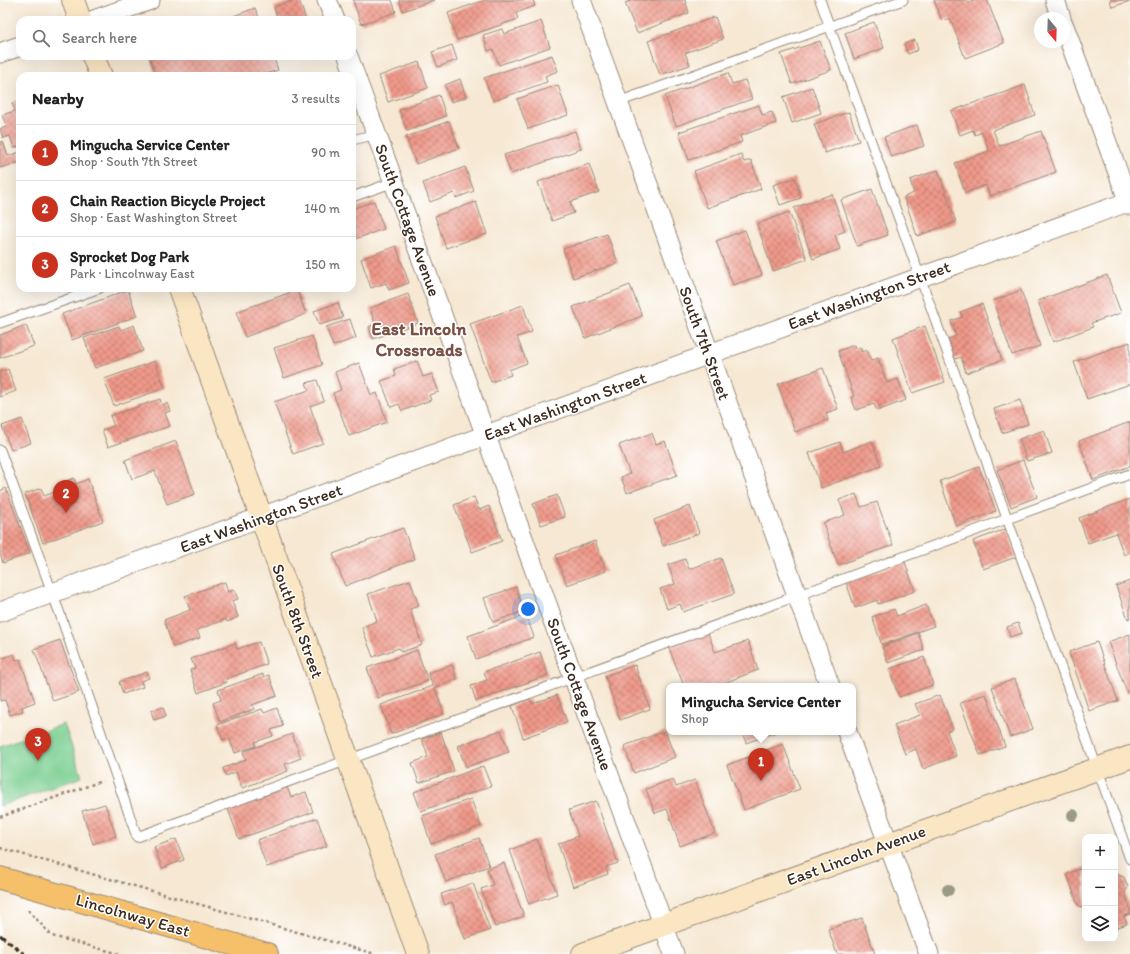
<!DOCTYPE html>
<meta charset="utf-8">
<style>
:root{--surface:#fff;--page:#f2f2f2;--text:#222;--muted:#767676;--line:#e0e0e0;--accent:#c8321e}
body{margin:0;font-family:Itim,sans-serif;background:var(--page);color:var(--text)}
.controls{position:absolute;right:12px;bottom:12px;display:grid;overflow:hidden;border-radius:8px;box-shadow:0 4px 16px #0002}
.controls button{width:36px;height:36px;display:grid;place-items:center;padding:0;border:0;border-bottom:1px solid var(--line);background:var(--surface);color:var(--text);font:20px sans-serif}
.compass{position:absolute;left:1034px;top:12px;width:36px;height:36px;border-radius:50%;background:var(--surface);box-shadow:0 4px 16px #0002;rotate:161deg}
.you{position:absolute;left:528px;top:609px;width:14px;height:14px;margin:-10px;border:3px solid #fff;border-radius:50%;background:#1a73e8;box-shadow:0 0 0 6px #1a73e833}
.badge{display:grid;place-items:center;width:26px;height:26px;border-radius:50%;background:var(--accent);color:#fff;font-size:13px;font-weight:700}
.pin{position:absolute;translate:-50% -33px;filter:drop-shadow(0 1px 2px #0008)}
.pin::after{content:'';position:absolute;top:21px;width:14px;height:12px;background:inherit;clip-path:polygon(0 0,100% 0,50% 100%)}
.popup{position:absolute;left:666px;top:683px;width:190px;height:52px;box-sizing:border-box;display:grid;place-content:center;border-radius:8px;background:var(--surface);filter:drop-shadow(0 1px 3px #0005);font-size:13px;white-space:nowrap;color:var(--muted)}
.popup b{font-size:15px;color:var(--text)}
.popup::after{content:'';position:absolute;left:50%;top:100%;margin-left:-8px;border:8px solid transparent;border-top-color:var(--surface)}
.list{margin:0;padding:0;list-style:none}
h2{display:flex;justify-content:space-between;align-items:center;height:52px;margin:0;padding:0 16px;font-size:17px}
h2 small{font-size:13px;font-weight:400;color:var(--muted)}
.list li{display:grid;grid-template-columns:26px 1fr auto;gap:12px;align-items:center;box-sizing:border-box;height:56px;padding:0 16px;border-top:1px solid var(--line)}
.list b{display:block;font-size:15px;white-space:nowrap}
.list p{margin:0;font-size:13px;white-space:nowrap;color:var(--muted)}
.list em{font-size:13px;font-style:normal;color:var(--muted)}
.icon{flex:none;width:22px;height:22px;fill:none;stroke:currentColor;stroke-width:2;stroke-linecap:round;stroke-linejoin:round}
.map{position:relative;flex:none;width:1130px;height:954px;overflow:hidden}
.search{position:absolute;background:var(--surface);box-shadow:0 4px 16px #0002;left:16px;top:16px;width:340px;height:44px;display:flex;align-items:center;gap:10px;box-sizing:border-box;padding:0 14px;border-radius:12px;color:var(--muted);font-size:15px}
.panel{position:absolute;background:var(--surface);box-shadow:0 4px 16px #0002;left:16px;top:72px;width:340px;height:220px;border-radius:12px}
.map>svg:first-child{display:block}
.park{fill:#7bcf91;stroke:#5b7c58}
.building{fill:url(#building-cross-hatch)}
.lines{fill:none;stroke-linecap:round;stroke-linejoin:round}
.service-casing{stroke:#988978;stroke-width:11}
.minor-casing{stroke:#988978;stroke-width:21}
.secondary-casing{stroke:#988978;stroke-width:24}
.trunk-casing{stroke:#988978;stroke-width:24}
.path{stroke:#988978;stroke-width:2.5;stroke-dasharray:3 3;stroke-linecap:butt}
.service{stroke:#fff;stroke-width:9}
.minor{stroke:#fff;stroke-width:19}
.secondary{stroke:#fbe6c4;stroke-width:22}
.trunk{stroke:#f6c06b;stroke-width:22}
.rail{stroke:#3b2a1e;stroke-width:3;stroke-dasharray:6 3;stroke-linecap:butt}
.tree{fill:#9a9b82}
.labels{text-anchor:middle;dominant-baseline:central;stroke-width:3;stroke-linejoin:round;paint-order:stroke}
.street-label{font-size:17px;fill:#3b2a1e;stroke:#fff}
.neighbourhood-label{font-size:18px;font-weight:bold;fill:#7a5144;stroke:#fff}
</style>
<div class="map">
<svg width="1130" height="954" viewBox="0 0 1130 954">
<defs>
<pattern id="building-cross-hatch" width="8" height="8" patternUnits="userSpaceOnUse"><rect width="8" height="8" fill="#ef998a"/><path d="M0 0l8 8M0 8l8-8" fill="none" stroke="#c37d70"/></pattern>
</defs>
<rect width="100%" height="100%" fill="#fff"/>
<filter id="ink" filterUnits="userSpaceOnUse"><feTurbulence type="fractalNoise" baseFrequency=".025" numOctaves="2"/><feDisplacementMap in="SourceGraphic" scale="8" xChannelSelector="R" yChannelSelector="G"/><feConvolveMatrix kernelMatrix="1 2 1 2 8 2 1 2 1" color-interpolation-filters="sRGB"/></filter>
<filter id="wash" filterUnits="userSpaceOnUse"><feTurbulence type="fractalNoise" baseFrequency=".012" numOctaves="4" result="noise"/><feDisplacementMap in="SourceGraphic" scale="16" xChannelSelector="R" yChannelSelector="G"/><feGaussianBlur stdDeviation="0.9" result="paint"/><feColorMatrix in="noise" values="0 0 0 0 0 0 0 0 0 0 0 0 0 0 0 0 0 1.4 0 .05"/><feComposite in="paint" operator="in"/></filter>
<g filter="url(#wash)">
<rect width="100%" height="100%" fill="#f6e8d3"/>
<path class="park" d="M64 724 82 777 0 806V746Z"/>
<g id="blocks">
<g class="building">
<path d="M295 0H299L306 20H278L274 7Z"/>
<path d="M353 0H392L396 12 361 24Z"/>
<path d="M399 0H434L403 11Z"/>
<path d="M485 0H533L535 6 516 13 518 19 457 40 448 13Z"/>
<path d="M633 0H685L689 13 637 33 625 3Z"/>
<path d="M934 0H966L967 3 976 0H987L1004 43 965 58 950 18 942 21Z"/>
<path d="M1110 0H1130V1L1112 7Z"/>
<path d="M255 8 260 20H223Z"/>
<path d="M715 17 723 39 685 53 690 65 660 75 648 41Z"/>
<path d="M541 21 550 47 499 65 493 49 488 51 483 35 502 29 504 34Z"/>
<path d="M874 22 884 48 854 59 845 33Z"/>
<path d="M915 40 918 50 908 54 904 44Z"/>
<path d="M820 41 831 70 792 84 781 54Z"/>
<path d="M452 45 457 60 438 67 432 52Z"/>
<path d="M552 55 558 71 545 76 547 82 493 101 484 78Z"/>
<path d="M149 56H273L278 70 260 76H156Z"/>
<path d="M419 62 428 88 388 102 379 76Z"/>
<path d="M728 73 732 84 745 80 752 99 676 126 665 96Z"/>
<path d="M460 79 466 97 451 102 445 85Z"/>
<path d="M558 85 568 115 528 129 517 99Z"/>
<path d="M1025 85 1035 115 993 130 999 146 1041 131 1056 172 990 196 986 185 965 193 955 163 989 151 982 132 975 135 973 130 960 135 951 111Z"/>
<path d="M812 87 821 113 792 123 783 97Z"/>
<path d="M439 95 446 116 407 131 399 110Z"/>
<path d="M20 100V146L14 148 10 136 3 138 0 129 7 127 2 115 15 111 12 103Z"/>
<path d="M759 105 762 115 772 112 776 123 740 136 742 142 689 160 679 132Z"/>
<path d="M849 112 859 141 825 153 814 124Z"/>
<path d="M449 121 459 148 416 164 406 137Z"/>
<path d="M917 125 924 146 891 157 884 137Z"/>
<path d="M575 131 581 149 511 174 504 155Z"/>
<path d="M3 141 8 156 20 152V162L0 168V142Z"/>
<path d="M741 154 744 162 751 160 761 189 707 208 694 171Z"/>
<path d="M589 164 599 192 570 202 574 213 552 221 538 182Z"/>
<path d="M465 167 474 191 456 198 454 193 430 202 423 183Z"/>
<path d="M938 170 956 222 917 236 904 197 914 193 910 180Z"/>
<path d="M795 178 801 198 780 205 773 185Z"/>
<path d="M872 189 888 235 857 246 841 200Z"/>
<path d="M832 194 845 231 835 235 840 249 813 259 794 208Z"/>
<path d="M374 201 384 229 352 240V209Z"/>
<path d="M476 202 487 234 446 248 435 216Z"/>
<path d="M789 212 807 259 773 271 757 224Z"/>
<path d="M745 230 762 275 733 285 716 241Z"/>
<path d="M607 234 618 263 573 278 563 249Z"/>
<path d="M396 246 409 283 389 290 386 283 371 288 361 259Z"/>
<path d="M1107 275 1121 313 1091 323 1093 327 1053 342 1038 301Z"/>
<path d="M630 285 642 316 585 338 573 307Z"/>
<path d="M70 288H79L71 291Z"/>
<path d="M128 290 137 316 72 340 62 314Z"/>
<path d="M297 290 306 314 245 337 236 312Z"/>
<path d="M1021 290 1040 346 1012 355 993 301Z"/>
<path d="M408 294 418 323 373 339 369 327 375 324 370 308Z"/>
<path d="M338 303 343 318 319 325 314 311Z"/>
<path d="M982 304 1002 360 966 373 961 357 955 359 948 339 956 336 951 321 962 317 960 312Z"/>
<path d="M523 305 532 332 517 337 527 363 509 370 511 375 491 382 470 324Z"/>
<path d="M350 319 356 338 333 346 326 327Z"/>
<path d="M26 325 34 346 0 358V335Z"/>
<path d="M134 325 143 351 95 368 84 338 119 326 121 330Z"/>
<path d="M925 326 945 382 912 393 893 338Z"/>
<path d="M312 336 322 365 284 378 274 348Z"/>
<path d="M1130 342V384L1087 399 1074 362Z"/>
<path d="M854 345 855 349 860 347 862 352 867 350 871 361 878 358 887 383 898 379 906 400 877 411 874 404 856 410 851 397 854 396 838 351Z"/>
<path d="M155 361 165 388 114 406 104 379Z"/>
<path d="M417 361 423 377 432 374 439 392 429 395 431 400 402 411 399 404 391 407 381 381 396 376 394 369Z"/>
<path d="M359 363 371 395 377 393 387 422 349 436 333 393 341 390 335 372Z"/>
<path d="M823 368 838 409 826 413 828 420 795 432 778 384Z"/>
<path d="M8 369 16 391 0 397V372Z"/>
<path d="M317 380 324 401 310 406 323 443 293 454 274 402 309 390 306 383Z"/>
<path d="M160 399 162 405 167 403 170 411 165 413 170 426 108 447 102 430 114 426 110 416Z"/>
<path d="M1020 400 1028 424 1002 433 994 409Z"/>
<path d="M22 419 31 443 11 450 2 426Z"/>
<path d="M1130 422V466L1093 480 1079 441Z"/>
<path d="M1044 430 1052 453 1027 461 1019 439Z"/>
<path d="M652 433 656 444 665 441 677 475 627 493 621 477 630 474 619 445Z"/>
<path d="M176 441 195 494 167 504 155 471 132 479 125 460Z"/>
<path d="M872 441 881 466 821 488 809 453 840 442 843 452Z"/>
<path d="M1023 460 1037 497 1011 507 997 470Z"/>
<path d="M979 467 996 511 956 526 940 481Z"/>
<path d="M74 478 76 484 88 479 103 521 43 543 25 494 41 488 44 496 60 490 58 484Z"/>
<path d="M6 488 30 553 3 563 0 554V491Z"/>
<path d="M856 494 861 507 877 502 893 545 838 565 823 523 845 515 839 500Z"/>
<path d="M557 495 565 517 541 525 533 504Z"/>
<path d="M474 497 479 510 489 506 502 541 472 552 454 505Z"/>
<path d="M1130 499V552L1124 555 1116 533 1088 543 1079 518Z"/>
<path d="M690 506 699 533 663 546 654 520Z"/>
<path d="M403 528 415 559 345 586 333 554Z"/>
<path d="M1006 529 1016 557 983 569 973 541Z"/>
<path d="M595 541 606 571 567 585 556 555Z"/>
<path d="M721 558 734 594 683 612 680 604 667 609 660 589 675 584 668 565 685 559 689 569Z"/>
<path d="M905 562 915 591 878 604 877 600 855 608 846 582Z"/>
<path d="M410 580 419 606 410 609 422 645 401 652 399 648 373 657 362 627 377 621 368 594Z"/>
<path d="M1130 581V618L1128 619 1116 586Z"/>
<path d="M225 582 228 592 234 590 238 599 232 601 238 617 227 622 226 619 197 630 200 638 173 647 164 620 190 610 185 596Z"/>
<path d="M516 587 524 611 493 622 484 598Z"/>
<path d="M926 605 934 626 882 645 872 617 894 609 897 616Z"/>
<path d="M526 615 534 637 476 659 468 636Z"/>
<path d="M1018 623 1022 633 1010 637 1007 627Z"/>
<path d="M708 633 715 652 748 641 758 670 716 686H684L669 648Z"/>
<path d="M918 633 924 650 888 663 882 647Z"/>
<path d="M1130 634V692L1127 693 1108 642Z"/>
<path d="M60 640 79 692 53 701 34 649Z"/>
<path d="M259 642 267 664 226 679 227 682 198 693 190 670 195 668 191 659 235 643 237 649Z"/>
<path d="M1097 642 1118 701 1089 711 1069 652Z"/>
<path d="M417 650 428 681 378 698 367 668Z"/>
<path d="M540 652 548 675 476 701 471 686 487 680 484 672Z"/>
<path d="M14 654 16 660 20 659 35 702 22 707 23 711 10 715 5 700 0 701V659Z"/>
<path d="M924 657 933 685 899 697 889 669Z"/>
<path d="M452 665 457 679 435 688 444 714 391 734 381 705 433 686 428 673Z"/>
<path d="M635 665 650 709 620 720 605 676Z"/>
<path d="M147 672 149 678 141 681 143 687 123 694 119 682Z"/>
<path d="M263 674V677L269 675 277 696 252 705 254 709 220 722 213 703 221 700 218 690Z"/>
<path d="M1015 679 1033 729 1010 737 992 687Z"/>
<path d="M986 694 1005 746 980 755 960 703Z"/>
<path d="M557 695 567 722 523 738 512 706 530 699 532 704Z"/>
<path d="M940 695 953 729 947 731 956 756 923 769 916 749 905 754 894 725 920 715 915 704Z"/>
<path d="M163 707 166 716 154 720 151 711Z"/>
<path d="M277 708 283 726 271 730 273 736 255 742 256 746 235 753 229 738 223 740 217 725 262 709 264 713Z"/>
<path d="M501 730 509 752 466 767 458 746Z"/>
<path d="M665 731 675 757 634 773 624 746Z"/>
<path d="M441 732 454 771 419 783 412 763 428 757 422 739Z"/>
<path d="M742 732H776L746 743Z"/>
<path d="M292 734 301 758 285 764 288 771 242 788 236 772 226 776 223 768 246 760 243 752Z"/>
<path d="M783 744 800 789 744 810 727 765Z"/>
<path d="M483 766 491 786 421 811 414 792Z"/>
<path d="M673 779 676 787 695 780 715 833 680 846 667 809 655 813 646 789Z"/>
<path d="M287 787 291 797 306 792 313 812 239 839 228 809Z"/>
<path d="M471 799 481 826 431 844 422 816Z"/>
<path d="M596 801 618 863 606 867 608 874 573 887 558 844 578 836 569 810Z"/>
<path d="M105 804 116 836 93 844 82 811Z"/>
<path d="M317 818 327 846 267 867 257 840Z"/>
<path d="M479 838 489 866 446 882 435 854Z"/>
<path d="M176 839 184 860 162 868 154 847Z"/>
<path d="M537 839 557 894 529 904 510 850Z"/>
<path d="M504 863 524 916 495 927 481 889 493 885 487 869Z"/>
<path d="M1085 867V908L1078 905 1067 874Z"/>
<path d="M1115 867 1118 875 1124 877 1128 887 1125 893 1130 908V914L1124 916 1127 924 1115 928Z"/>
<path d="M473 883 490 930 465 939 452 902 445 905 441 894Z"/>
<path d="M862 918 875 954H837L828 929Z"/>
</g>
</g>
</g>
<g filter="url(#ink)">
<use href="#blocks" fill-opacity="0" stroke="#988978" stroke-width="1"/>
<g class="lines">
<g class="service-casing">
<g id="service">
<path d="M820 0 1130 859"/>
<path d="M618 102 903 0"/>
<path d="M352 140 377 134"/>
<path d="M352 197 394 182"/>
<path d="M0 323 100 288"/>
<path d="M0 450 60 614 137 837 1130 474"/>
</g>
</g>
<g class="minor-casing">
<g id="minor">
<path d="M327 0 335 20"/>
<path d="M581 0 830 686"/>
<path d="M1055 0 1061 18"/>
<path d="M94 20 150 0"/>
<path d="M1064 26 1130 205"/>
<path d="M0 53 20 46"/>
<path d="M348 56 674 954"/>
<path d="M0 612 1130 201"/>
<path d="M847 732 929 954"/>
</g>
</g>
<g class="secondary-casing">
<g id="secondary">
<path d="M73 0 80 20"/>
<path d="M93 56 101 76"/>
<path d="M179 288 418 954"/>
<path d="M583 954 1130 757"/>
</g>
</g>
<g class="trunk-casing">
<path id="trunk" d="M0 878 267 954"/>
</g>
<g class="path">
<path d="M0 817 102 781"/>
<path d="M0 848 375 954"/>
<path d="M28 910 52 936 120 954"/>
</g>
<use href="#service" class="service"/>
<use href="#minor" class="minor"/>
<use href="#secondary" class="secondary"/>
<use href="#trunk" class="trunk"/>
<path class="rail" d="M0 935 24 954"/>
</g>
<g class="tree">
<circle cx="1073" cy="815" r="6"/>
<circle cx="948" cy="890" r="6"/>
</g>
</g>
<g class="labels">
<g class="street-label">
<text transform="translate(408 220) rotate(70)">South Cottage Avenue</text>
<text transform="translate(869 295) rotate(-20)">East Washington Street</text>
<text transform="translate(705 343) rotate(70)">South 7th Street</text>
<text transform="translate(565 406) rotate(-20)">East Washington Street</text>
<text transform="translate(261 518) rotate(-20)">East Washington Street</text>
<text transform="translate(298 621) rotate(70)">South 8th Street</text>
<text transform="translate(580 694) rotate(70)">South Cottage Avenue</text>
<text transform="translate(856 855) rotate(-20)">East Lincoln Avenue</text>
<text transform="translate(133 915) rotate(16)">Lincolnway East</text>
</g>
<g class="neighbourhood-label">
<text x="419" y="329">East Lincoln<tspan x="419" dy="21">Crossroads</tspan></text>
</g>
</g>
</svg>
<div class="controls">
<button>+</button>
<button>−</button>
<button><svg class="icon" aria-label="layers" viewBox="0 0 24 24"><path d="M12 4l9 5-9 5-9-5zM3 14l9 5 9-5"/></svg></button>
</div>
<svg class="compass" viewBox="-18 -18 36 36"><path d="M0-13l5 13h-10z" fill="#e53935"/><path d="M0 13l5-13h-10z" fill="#767676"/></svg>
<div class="you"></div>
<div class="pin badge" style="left:761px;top:781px">1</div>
<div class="popup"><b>Mingucha Service Center</b>Shop</div>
<div class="pin badge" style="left:66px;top:513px">2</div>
<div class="pin badge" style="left:38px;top:761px">3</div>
<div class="search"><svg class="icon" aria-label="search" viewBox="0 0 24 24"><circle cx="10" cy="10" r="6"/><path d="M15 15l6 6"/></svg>Search here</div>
<section class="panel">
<h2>Nearby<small>3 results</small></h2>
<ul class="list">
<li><span class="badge">1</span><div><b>Mingucha Service Center</b><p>Shop · South 7th Street</p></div><em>90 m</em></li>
<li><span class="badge">2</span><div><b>Chain Reaction Bicycle Project</b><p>Shop · East Washington Street</p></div><em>140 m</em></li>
<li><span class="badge">3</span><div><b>Sprocket Dog Park</b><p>Park · Lincolnway East</p></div><em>150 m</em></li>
</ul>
</section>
</div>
